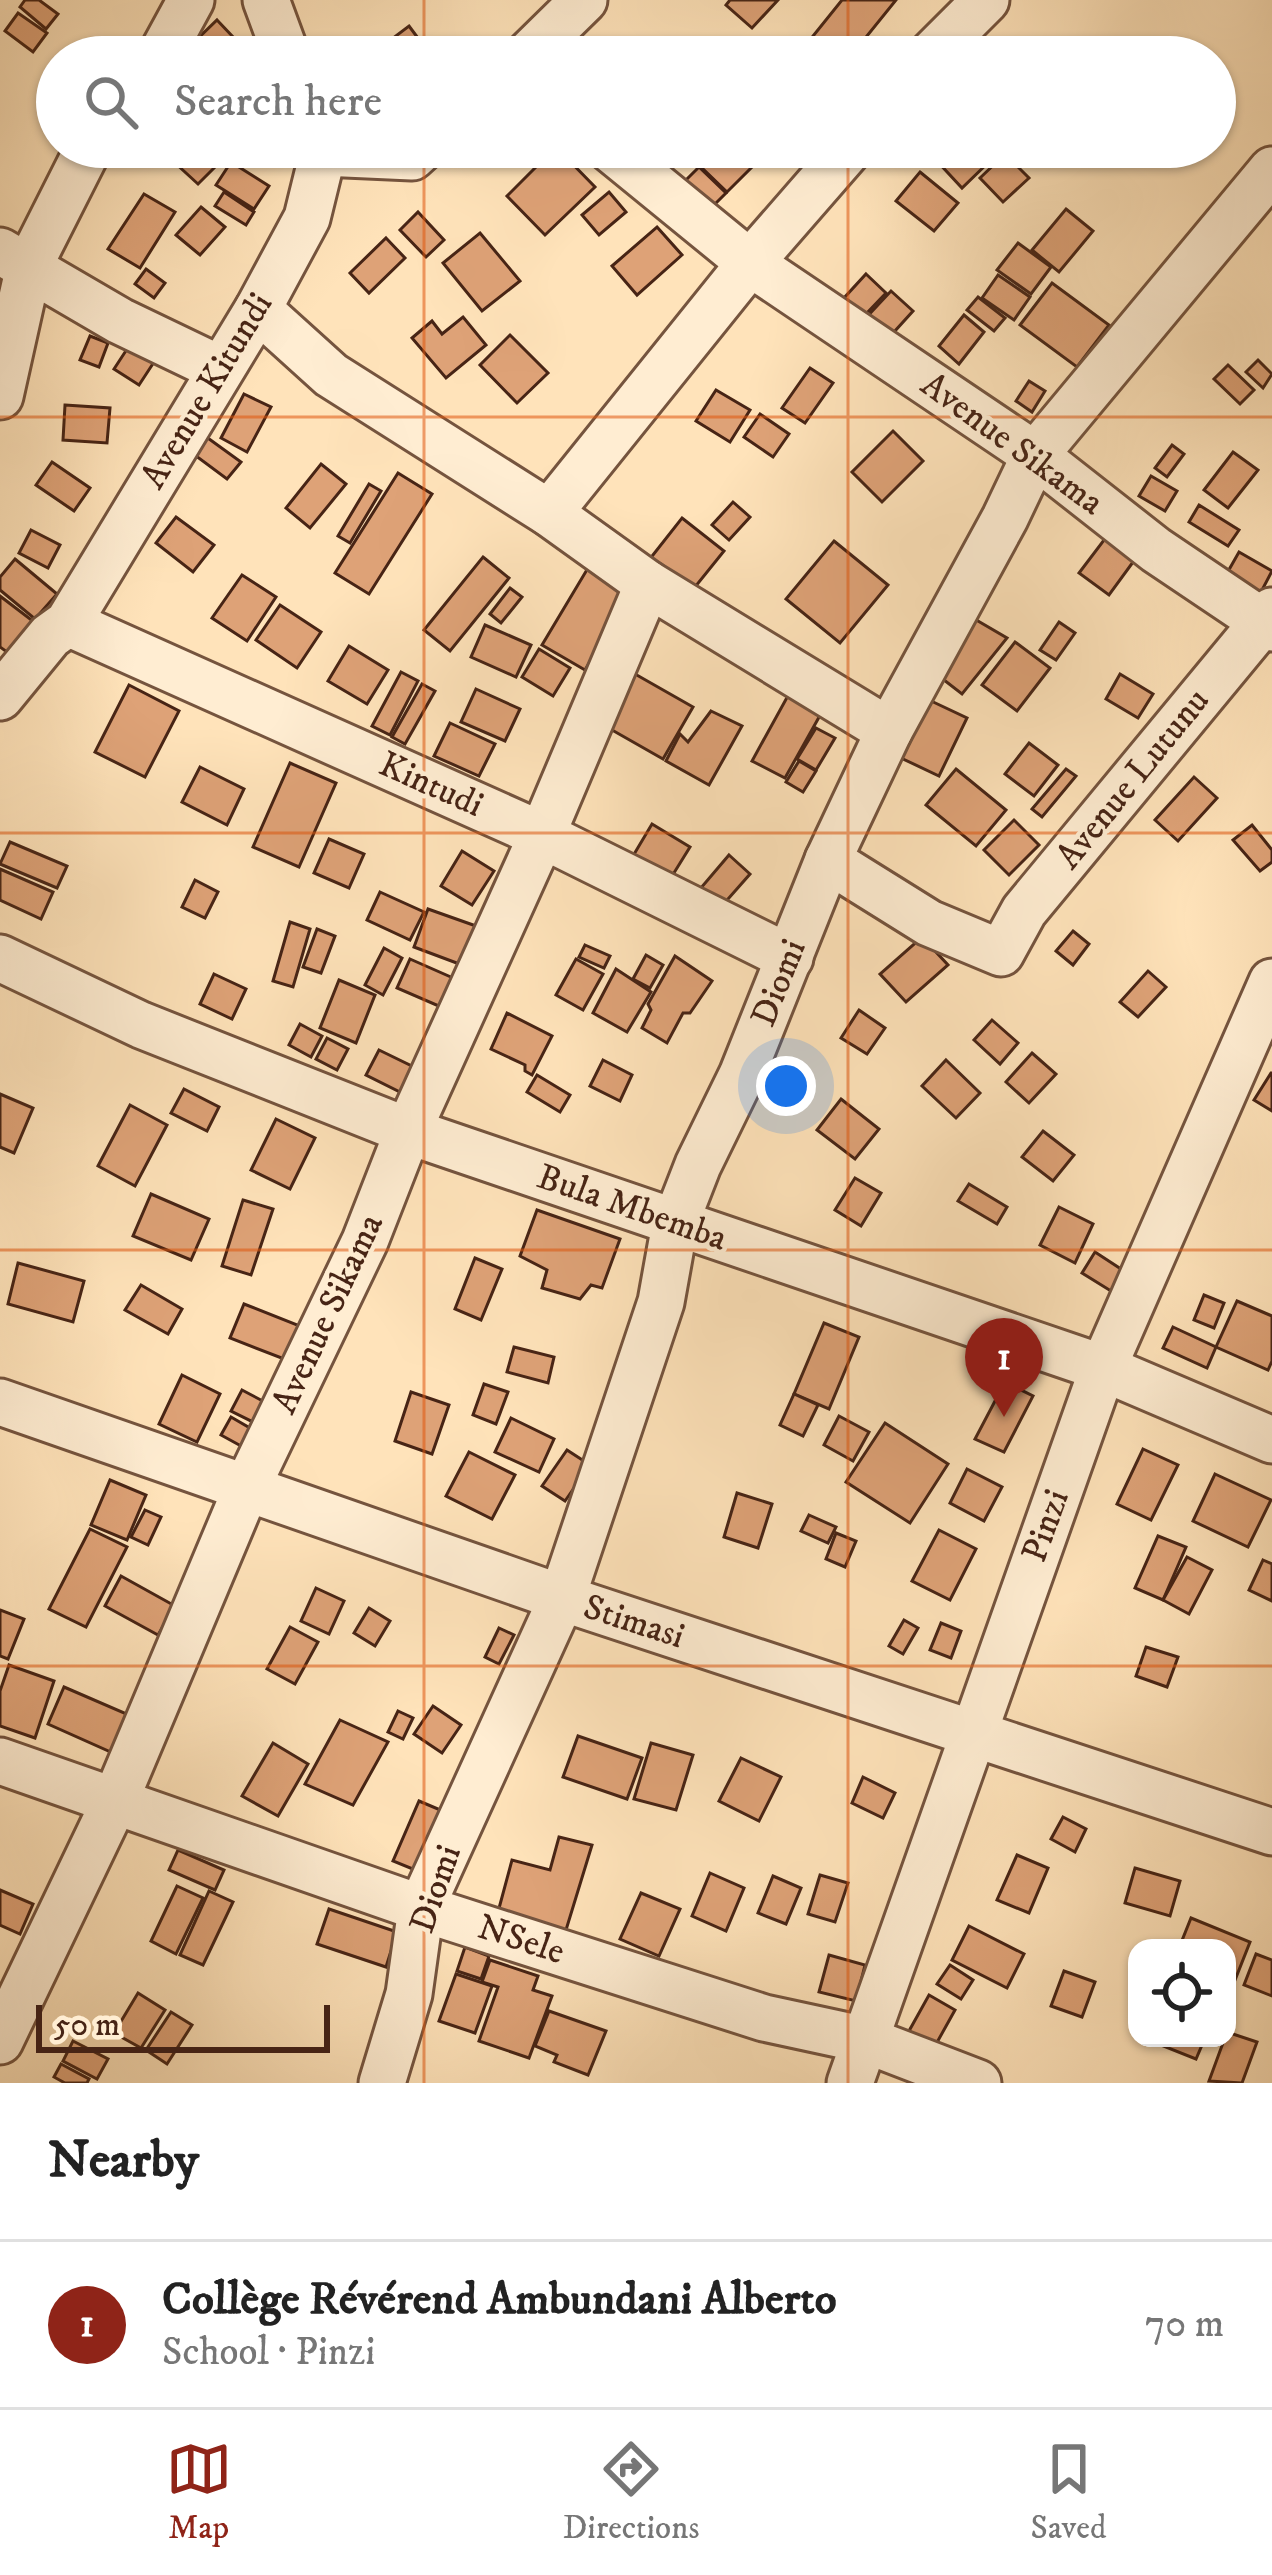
<!DOCTYPE html>
<meta charset="utf-8">
<style>
:root{--surface:#fff;--page:#f6f6f6;--text:#222;--muted:#767676;--line:#e0e0e0;--accent:#8f2418}
body{margin:0;font-family:"IM FELL DW Pica",serif;background:var(--page);color:var(--text)}
.controls{position:absolute;right:36px;bottom:36px;display:grid;overflow:hidden;border-radius:24px;box-shadow:0 3px 9px #0004}
.controls button{width:108px;height:108px;display:grid;place-items:center;padding:0;border:0;border-bottom:3px solid var(--line);background:var(--surface);color:var(--text);font:60px sans-serif}
.scale{position:absolute;left:36px;bottom:30px;width:294px;box-sizing:border-box;padding-left:12px;border:6px solid #472415;border-top:0;font-size:33px;line-height:42px;white-space:nowrap;color:#472415;-webkit-text-stroke:9px #ffedd2;paint-order:stroke}
.you{position:absolute;left:786px;top:1086px;width:42px;height:42px;margin:-30px;border:9px solid #fff;border-radius:50%;background:#1a73e8;box-shadow:0 0 0 18px #1a73e833}
.badge{display:grid;place-items:center;width:78px;height:78px;border-radius:50%;background:var(--accent);color:#fff;font-size:39px;font-weight:700}
.pin{position:absolute;translate:-50% -99px;filter:drop-shadow(0 3px 6px #0008)}
.pin::after{content:'';position:absolute;top:63px;width:42px;height:36px;background:inherit;clip-path:polygon(0 0,100% 0,50% 100%)}
.list{margin:0;padding:0;list-style:none}
h2{display:flex;justify-content:space-between;align-items:center;height:156px;margin:0;padding:0 48px;font-size:51px}
h2 small{font-size:39px;font-weight:400;color:var(--muted)}
.list li{display:grid;grid-template-columns:78px 1fr auto;gap:36px;align-items:center;box-sizing:border-box;height:168px;padding:0 48px;border-top:3px solid var(--line)}
.list b{display:block;font-size:45px;white-space:nowrap}
.list p{margin:0;font-size:39px;white-space:nowrap;color:var(--muted)}
.list em{font-size:39px;font-style:normal;color:var(--muted)}
.icon{flex:none;width:66px;height:66px;fill:none;stroke:currentColor;stroke-width:2;stroke-linecap:round;stroke-linejoin:round}
.map{position:relative;flex:none;width:1272px;height:2083px;overflow:hidden}
.search{position:absolute;background:var(--surface);box-shadow:0 3px 9px #0004;left:36px;right:36px;top:36px;height:132px;display:flex;align-items:center;gap:30px;box-sizing:border-box;padding:0 42px;border-radius:66px;color:var(--muted);font-size:45px}
.sheet{height:324px;background:var(--surface)}
nav{display:flex;justify-content:space-around;align-items:center;box-sizing:border-box;height:168px;border-top:3px solid var(--line);background:var(--surface);font-size:33px;color:var(--muted)}
nav a{display:grid;justify-items:center;gap:6px}
nav .on{color:var(--accent)}
.map>svg:first-child{display:block}
.building{fill:#dea277;stroke:#472415;stroke-width:3}
.lines{fill:none;stroke-linecap:round;stroke-linejoin:round}
.minor-casing{stroke:#75543e;stroke-width:51}
.minor{stroke:#ffedd2;stroke-width:45}
.grid{fill:none;stroke:#e0560c;stroke-width:3;stroke-opacity:0.55}
.labels{text-anchor:middle;dominant-baseline:central;stroke-width:9;stroke-linejoin:round;paint-order:stroke}
.street-label{font-size:36px;fill:#472415;stroke:#ffedd2}
</style>
<div class="map">
<svg width="1272" height="2083" viewBox="0 0 1272 2083">
<rect width="100%" height="100%" fill="#ffe3ba"/>
<filter id="stains"><feTurbulence type="fractalNoise" baseFrequency=".00167" numOctaves="4"/><feColorMatrix values="0 0 0 0 .2 0 0 0 0 .09 0 0 0 0 .02 0 0 0 .5 -.17"/></filter>
<radialGradient id="worn" r=".72"><stop offset=".6" stop-color="#630" stop-opacity="0"/><stop offset="1" stop-color="#630" stop-opacity=".3"/></radialGradient>
<g class="building">
<path d="M25 0H39L58 14 46 29 20 7Z"/>
<path d="M730 0H778L752 28 726 5Z"/>
<path d="M842 0H896L850 57H819L805 46Z"/>
<path d="M18 13 47 33 33 52 5 31Z"/>
<path d="M217 20 251 56 250 57H188L184 52Z"/>
<path d="M409 26 432 57H368Z"/>
<path d="M164 147H227L231 151 198 184 161 150Z"/>
<path d="M556 147 595 187 545 235 507 196Z"/>
<path d="M719 147H743L758 161 727 192 700 166Z"/>
<path d="M924 147H987L995 156 962 188Z"/>
<path d="M1005 154 1029 178 1003 202 980 178Z"/>
<path d="M231 162 269 186 254 209 216 185Z"/>
<path d="M699 167 726 193 709 210 682 184Z"/>
<path d="M920 172 958 203 934 231 896 201Z"/>
<path d="M224 192 254 212 246 225 215 206Z"/>
<path d="M609 192 626 212 599 235 582 215Z"/>
<path d="M144 194 175 212 140 268 108 249Z"/>
<path d="M201 207 225 227 200 255 176 235Z"/>
<path d="M1066 209 1093 231 1059 272 1032 250Z"/>
<path d="M418 212 444 240 426 257 400 230Z"/>
<path d="M657 227 682 255 637 295 612 266Z"/>
<path d="M480 233 520 281 482 311 443 263Z"/>
<path d="M386 238 405 258 369 293 350 273Z"/>
<path d="M1018 243 1051 267 1031 294 997 270Z"/>
<path d="M146 269 165 283 154 298 135 284Z"/>
<path d="M866 274 886 293 864 316 844 298Z"/>
<path d="M998 275 1030 297 1014 320 982 298Z"/>
<path d="M1052 283 1109 325 1077 367 1020 325Z"/>
<path d="M891 291 913 311 884 343 862 322Z"/>
<path d="M978 297 1005 318 994 331 967 310Z"/>
<path d="M964 315 984 332 959 364 939 346Z"/>
<path d="M463 317 486 345 446 378 412 338 432 321 442 334Z"/>
<path d="M510 335 548 373 517 403 480 365Z"/>
<path d="M90 336 108 343 99 367 80 360Z"/>
<path d="M131 343 156 359 139 385 114 369Z"/>
<path d="M1258 360 1272 374 1263 388 1246 372Z"/>
<path d="M1228 365 1254 390 1240 404 1214 379Z"/>
<path d="M810 368 833 383 805 423 782 408Z"/>
<path d="M1029 381 1045 391 1032 412 1016 401Z"/>
<path d="M716 390 750 410 730 442 696 421Z"/>
<path d="M244 394 271 407 247 452 221 438Z"/>
<path d="M65 405 110 408 107 443 63 440Z"/>
<path d="M760 414 789 434 773 457 744 437Z"/>
<path d="M893 431 923 461 882 502 852 472Z"/>
<path d="M205 436 241 462 227 479 192 453Z"/>
<path d="M1172 445 1184 454 1167 477 1155 468Z"/>
<path d="M1233 452 1258 470 1228 508 1204 490Z"/>
<path d="M52 462 90 488 74 511 36 485Z"/>
<path d="M321 464 346 484 310 528 286 508Z"/>
<path d="M398 473 432 494 369 594 335 573Z"/>
<path d="M1151 476 1177 491 1165 511 1139 496Z"/>
<path d="M369 484 381 491 350 543 338 536Z"/>
<path d="M733 502 750 517 729 540 712 525Z"/>
<path d="M1199 505 1239 530 1228 546 1189 522Z"/>
<path d="M176 517 214 545 193 572 156 543Z"/>
<path d="M682 518 724 551 691 592 649 560Z"/>
<path d="M31 530 60 545 48 568 19 553Z"/>
<path d="M1107 536 1136 558 1109 595 1079 573Z"/>
<path d="M834 541 888 585 840 643 786 599Z"/>
<path d="M1239 552 1272 571 1260 594 1226 575Z"/>
<path d="M483 557 509 578 450 651 424 630Z"/>
<path d="M15 559 57 594 35 619 0 590V577Z"/>
<path d="M588 568 631 593 585 670 542 645Z"/>
<path d="M242 575 276 597 247 641 212 618Z"/>
<path d="M510 588 522 597 501 623 490 614Z"/>
<path d="M0 596 42 628 18 660 0 647Z"/>
<path d="M280 605 321 632 297 668 256 640Z"/>
<path d="M966 614 1007 638 962 694 935 673Z"/>
<path d="M1059 622 1075 633 1056 660 1040 650Z"/>
<path d="M485 625 531 645 516 677 471 657Z"/>
<path d="M1015 642 1050 668 1017 711 982 685Z"/>
<path d="M349 646 388 670 367 704 328 681Z"/>
<path d="M539 649 570 668 553 696 522 677Z"/>
<path d="M401 672 418 681 390 735 372 726Z"/>
<path d="M635 674 693 707 663 759 605 726Z"/>
<path d="M1120 674 1153 694 1138 718 1106 699Z"/>
<path d="M422 684 435 691 405 744 392 737Z"/>
<path d="M129 685 179 711 145 777 95 752Z"/>
<path d="M476 689 520 709 505 741 461 722Z"/>
<path d="M790 692 823 710 785 778 752 761Z"/>
<path d="M929 700 967 718 939 776 901 758Z"/>
<path d="M711 711 742 726 709 785 666 761 680 734 688 742Z"/>
<path d="M450 723 495 744 479 776 434 756Z"/>
<path d="M816 728 835 738 816 770 797 759Z"/>
<path d="M1029 743 1058 765 1034 796 1005 774Z"/>
<path d="M799 761 816 771 803 792 786 782Z"/>
<path d="M290 763 336 783 299 867 253 847Z"/>
<path d="M200 767 244 789 227 825 182 802Z"/>
<path d="M956 769 1006 810 976 846 926 805Z"/>
<path d="M1066 769 1076 776 1042 817 1032 809Z"/>
<path d="M1194 777 1217 798 1178 841 1155 820Z"/>
<path d="M1014 820 1039 845 1009 875 984 850Z"/>
<path d="M652 824 690 847 664 889 627 866Z"/>
<path d="M1252 825 1272 850V862L1260 871 1233 840Z"/>
<path d="M329 839 364 854 349 888 314 873Z"/>
<path d="M10 842 67 866 57 888 0 864Z"/>
<path d="M462 851 494 871 472 905 441 886Z"/>
<path d="M729 855 750 874 721 907 700 889Z"/>
<path d="M0 869 53 892 41 919 0 900Z"/>
<path d="M195 880 218 892 205 918 182 907Z"/>
<path d="M380 892 424 912 410 940 367 920Z"/>
<path d="M428 909 476 926 462 965 414 947Z"/>
<path d="M290 922 310 929 293 987 273 981Z"/>
<path d="M317 929 335 936 321 973 303 967Z"/>
<path d="M1073 931 1089 944 1073 965 1056 951Z"/>
<path d="M922 937 948 965 906 1002 880 974Z"/>
<path d="M585 945 610 956 604 968 579 957Z"/>
<path d="M384 948 402 958 383 995 365 985Z"/>
<path d="M646 955 663 965 650 988 633 979Z"/>
<path d="M675 956 712 981 690 1013H683L667 1043 642 1028 651 1010 648 1004Z"/>
<path d="M410 959 453 978 441 1007 397 988Z"/>
<path d="M576 959 603 974 583 1010 556 995Z"/>
<path d="M616 969 651 992 627 1032 593 1013Z"/>
<path d="M1148 971 1166 987 1138 1017 1120 1002Z"/>
<path d="M214 974 246 989 232 1019 200 1004Z"/>
<path d="M339 980 375 995 356 1043 320 1028Z"/>
<path d="M859 1010 885 1028 867 1054 841 1038Z"/>
<path d="M507 1013 552 1036 532 1075 525 1071V1065L491 1049Z"/>
<path d="M992 1020 1018 1043 1000 1064 974 1040Z"/>
<path d="M300 1024 322 1036 311 1057 289 1045Z"/>
<path d="M327 1038 348 1049 337 1070 316 1059Z"/>
<path d="M379 1050 424 1072 410 1097 366 1075Z"/>
<path d="M1032 1053 1056 1074 1029 1103 1006 1082Z"/>
<path d="M603 1060 632 1075 620 1101 590 1086Z"/>
<path d="M946 1060 980 1093 956 1118 922 1086Z"/>
<path d="M1271 1073H1272V1111L1254 1100Z"/>
<path d="M537 1075 570 1095 560 1112 527 1092Z"/>
<path d="M184 1089 219 1107 207 1131 171 1113Z"/>
<path d="M0 1094 33 1108 14 1153 0 1147Z"/>
<path d="M841 1099 879 1129 855 1159 817 1130Z"/>
<path d="M130 1105 167 1125 135 1186 98 1166Z"/>
<path d="M276 1119 315 1138 290 1189 251 1170Z"/>
<path d="M1043 1131 1074 1155 1053 1181 1022 1157Z"/>
<path d="M855 1178 881 1193 861 1226 835 1210Z"/>
<path d="M969 1184 1007 1207 997 1224 958 1201Z"/>
<path d="M151 1194 209 1219 191 1260 133 1236Z"/>
<path d="M243 1200 273 1209 251 1275 222 1266Z"/>
<path d="M1059 1207 1093 1224 1075 1263 1040 1245Z"/>
<path d="M537 1210 620 1239 602 1288 591 1285 580 1299 542 1288 547 1270 520 1256Z"/>
<path d="M1095 1252 1124 1271 1111 1291 1082 1273Z"/>
<path d="M475 1258 502 1269 481 1320 455 1309Z"/>
<path d="M18 1263 84 1281 73 1322 8 1304Z"/>
<path d="M141 1285 182 1309 168 1334 125 1310Z"/>
<path d="M1204 1295 1224 1303 1214 1328 1194 1320Z"/>
<path d="M1237 1301 1272 1316V1361L1268 1370 1216 1347Z"/>
<path d="M244 1304 305 1328 292 1362 230 1338Z"/>
<path d="M824 1323 859 1337 829 1409 794 1394Z"/>
<path d="M1173 1327 1216 1347 1207 1368 1163 1348Z"/>
<path d="M514 1347 554 1357 548 1383 507 1372Z"/>
<path d="M182 1375 220 1394 197 1442 159 1424Z"/>
<path d="M1005 1382 1033 1396 1004 1452 975 1439Z"/>
<path d="M484 1384 508 1392 496 1424 473 1415Z"/>
<path d="M242 1390 276 1408 265 1428 231 1411Z"/>
<path d="M411 1392 449 1405 432 1454 395 1441Z"/>
<path d="M794 1394 818 1405 803 1436 780 1425Z"/>
<path d="M839 1416 869 1432 853 1461 824 1445Z"/>
<path d="M231 1417 262 1435 252 1452 221 1435Z"/>
<path d="M511 1418 554 1439 539 1472 495 1452Z"/>
<path d="M885 1423 948 1464 910 1523 846 1482Z"/>
<path d="M1143 1449 1178 1465 1151 1520 1117 1504Z"/>
<path d="M567 1450 590 1465 565 1501 542 1486Z"/>
<path d="M469 1452 515 1475 492 1519 446 1496Z"/>
<path d="M967 1469 1002 1487 984 1521 950 1503Z"/>
<path d="M1215 1474 1271 1500 1248 1547 1193 1521Z"/>
<path d="M110 1480 146 1495 127 1540 91 1525Z"/>
<path d="M737 1493 772 1504 758 1548 724 1537Z"/>
<path d="M145 1510 161 1517 148 1545 131 1537Z"/>
<path d="M809 1515 836 1527 828 1543 801 1531Z"/>
<path d="M90 1529 127 1547 86 1627 49 1609Z"/>
<path d="M939 1530 976 1549 950 1600 912 1581Z"/>
<path d="M836 1533 856 1541 845 1567 826 1559Z"/>
<path d="M1158 1536 1186 1547 1163 1600 1135 1588Z"/>
<path d="M1187 1557 1212 1570 1189 1614 1163 1600Z"/>
<path d="M1263 1560 1272 1564V1601L1249 1590Z"/>
<path d="M121 1576 175 1606 158 1635 105 1606Z"/>
<path d="M316 1588 344 1601 329 1634 301 1621Z"/>
<path d="M369 1608 390 1621 375 1646 354 1633Z"/>
<path d="M0 1610 24 1619 8 1659 0 1656Z"/>
<path d="M904 1620 918 1628 903 1654 889 1646Z"/>
<path d="M941 1623 961 1631 951 1658 930 1650Z"/>
<path d="M290 1627 318 1642 295 1684 267 1669Z"/>
<path d="M499 1628 514 1635 499 1664 485 1657Z"/>
<path d="M1146 1647 1178 1657 1167 1687 1136 1676Z"/>
<path d="M9 1665 54 1681 35 1738 0 1726V1691Z"/>
<path d="M64 1687 129 1715 113 1753 48 1724Z"/>
<path d="M433 1706 461 1725 442 1753 414 1734Z"/>
<path d="M398 1711 413 1718 403 1739 388 1732Z"/>
<path d="M340 1720 388 1742 353 1805 305 1784Z"/>
<path d="M578 1736 642 1758 627 1799 563 1777Z"/>
<path d="M273 1743 308 1764 278 1816 242 1796Z"/>
<path d="M651 1743 693 1755 676 1810 634 1799Z"/>
<path d="M741 1758 781 1777 759 1821 719 1801Z"/>
<path d="M863 1777 895 1793 883 1818 852 1803Z"/>
<path d="M419 1801 450 1814 425 1874 393 1861Z"/>
<path d="M1063 1817 1086 1829 1075 1852 1051 1839Z"/>
<path d="M559 1837 592 1845 566 1930 498 1912 512 1860 550 1870Z"/>
<path d="M178 1850 224 1870 215 1890 169 1870Z"/>
<path d="M1017 1855 1048 1868 1029 1913 997 1900Z"/>
<path d="M1135 1868 1180 1881 1170 1916 1125 1903Z"/>
<path d="M710 1873 744 1888 726 1931 692 1916Z"/>
<path d="M820 1875 848 1883 835 1922 808 1914Z"/>
<path d="M773 1876 801 1888 786 1924 758 1913Z"/>
<path d="M177 1886 203 1898 176 1954 151 1941Z"/>
<path d="M0 1890 33 1904 20 1934 0 1925Z"/>
<path d="M209 1891 233 1902 203 1965 180 1955Z"/>
<path d="M641 1893 680 1909 659 1956 620 1939Z"/>
<path d="M329 1909 397 1932 386 1967 317 1944Z"/>
<path d="M1191 1918 1250 1942 1235 1980 1227 1977V1948H1179Z"/>
<path d="M969 1926 1024 1954 1007 1988 952 1960Z"/>
<path d="M465 1947 489 1956 481 1979 457 1971Z"/>
<path d="M1256 1954 1272 1960V1996L1244 1985Z"/>
<path d="M829 1955 865 1965 856 2001 819 1992Z"/>
<path d="M490 1960 538 1976 533 1990 552 1996 529 2058 479 2041 498 1987 482 1982Z"/>
<path d="M950 1965 973 1980 961 1999 937 1984Z"/>
<path d="M1064 1971 1095 1982 1082 2017 1051 2006Z"/>
<path d="M456 1974 492 1986 475 2033 439 2021Z"/>
<path d="M138 1993 165 2010 141 2048 114 2033Z"/>
<path d="M929 1995 955 2010 935 2046 909 2031Z"/>
<path d="M549 2011 606 2031 588 2075 554 2062 557 2055 535 2046Z"/>
<path d="M171 2012 192 2025 167 2064 146 2050Z"/>
<path d="M1227 2032 1257 2042 1242 2083 1209 2081Z"/>
<path d="M1160 2038H1205L1196 2059 1158 2044Z"/>
<path d="M73 2041 108 2059 97 2079 63 2061Z"/>
<path d="M61 2064 89 2079 87 2083H65L54 2077Z"/>
</g>
<g class="lines">
<g class="minor-casing">
<g id="minor">
<path d="M266 0 287 57"/>
<path d="M160 57 191 0"/>
<path d="M526 57 584 0"/>
<path d="M929 57 986 0"/>
<path d="M608 147 750 263 1035 455 1156 550 1272 628"/>
<path d="M323 153 412 157 423 147"/>
<path d="M0 251 120 321 220 369"/>
<path d="M258 309 331 375 549 513 648 584 889 731"/>
<path d="M0 396 29 266 89 147"/>
<path d="M549 513 750 263 851 147"/>
<path d="M68 623 542 835 790 958"/>
<path d="M0 697 50 636 68 623 258 309 307 218 323 153"/>
<path d="M828 860 929 923 1001 953 1024 911 1272 611"/>
<path d="M0 958 141 1025 408 1131 1103 1368 1272 1440"/>
<path d="M0 1402 562 1598 1272 1832"/>
<path d="M0 1761 421 1908 764 2018 866 2040 978 2083"/>
<path d="M0 2041 115 1801 247 1487 365 1241 408 1131 542 835 648 584"/>
<path d="M382 2083 409 1994 421 1908 562 1598 661 1302 675 1224 698 1165 742 1075 828 860 889 731 1005 518 1035 455 1272 170"/>
<path d="M850 2083 1103 1368 1272 982"/>
</g>
</g>
<use href="#minor" class="minor"/>
</g>
<path class="grid" d="M424 0V57M848 0V57M424 147V2083M848 147V2083M0 417H1272M0 833H1272M0 1250H1272M0 1666H1272"/>
<g class="labels">
<g class="street-label">
<text transform="translate(207 391) rotate(-59)">Avenue Kitundi</text>
<text transform="translate(1012 444) rotate(36)">Avenue Sikama</text>
<text transform="translate(1133 779) rotate(-51)">Avenue Lutunu</text>
<text transform="translate(431 785) rotate(24)">Kintudi</text>
<text transform="translate(779 983) rotate(-68)">Diomi</text>
<text transform="translate(632 1208) rotate(19)">Bula Mbemba</text>
<text transform="translate(328 1314) rotate(-65)">Avenue Sikama</text>
<text transform="translate(1046 1526) rotate(-70)">Pinzi</text>
<text transform="translate(634 1622) rotate(18)">Stimasi</text>
<text transform="translate(436 1889) rotate(-71)">Diomi</text>
<text transform="translate(521 1940) rotate(18)">NSele</text>
</g>
</g>
<rect width="100%" height="100%" filter="url(#stains)"/>
<rect width="100%" height="100%" fill="url(#worn)"/>
</svg>
<div class="controls">
<button><svg class="icon" aria-label="locate" viewBox="0 0 24 24"><circle cx="12" cy="12" r="6"/><path d="M12 2v4M12 18v4M2 12h4M18 12h4"/></svg></button>
</div>
<div class="scale">50 m</div>
<div class="you"></div>
<div class="pin badge" style="left:1004px;top:1417px">1</div>
<div class="search"><svg class="icon" aria-label="search" viewBox="0 0 24 24"><circle cx="10" cy="10" r="6"/><path d="M15 15l6 6"/></svg>Search here</div>
</div>
<section class="sheet">
<h2>Nearby<small></small></h2>
<ul class="list">
<li><span class="badge">1</span><div><b>Collège Révérend Ambundani Alberto</b><p>School · Pinzi</p></div><em>70 m</em></li>
</ul>
</section>
<nav>
<a class="on"><svg class="icon" aria-label="map" viewBox="0 0 24 24"><path d="M3 6l6-2 6 2 6-2v14l-6 2-6-2-6 2zM9 4v14M15 6v14"/></svg>Map</a>
<a><svg class="icon" aria-label="directions" viewBox="0 0 24 24"><path d="M12 3l9 9-9 9-9-9zM9 14v-3h6M13 9l2 2-2 2"/></svg>Directions</a>
<a><svg class="icon" aria-label="saved" viewBox="0 0 24 24"><path d="M7 4h10v16l-5-4-5 4z"/></svg>Saved</a>
</nav>
